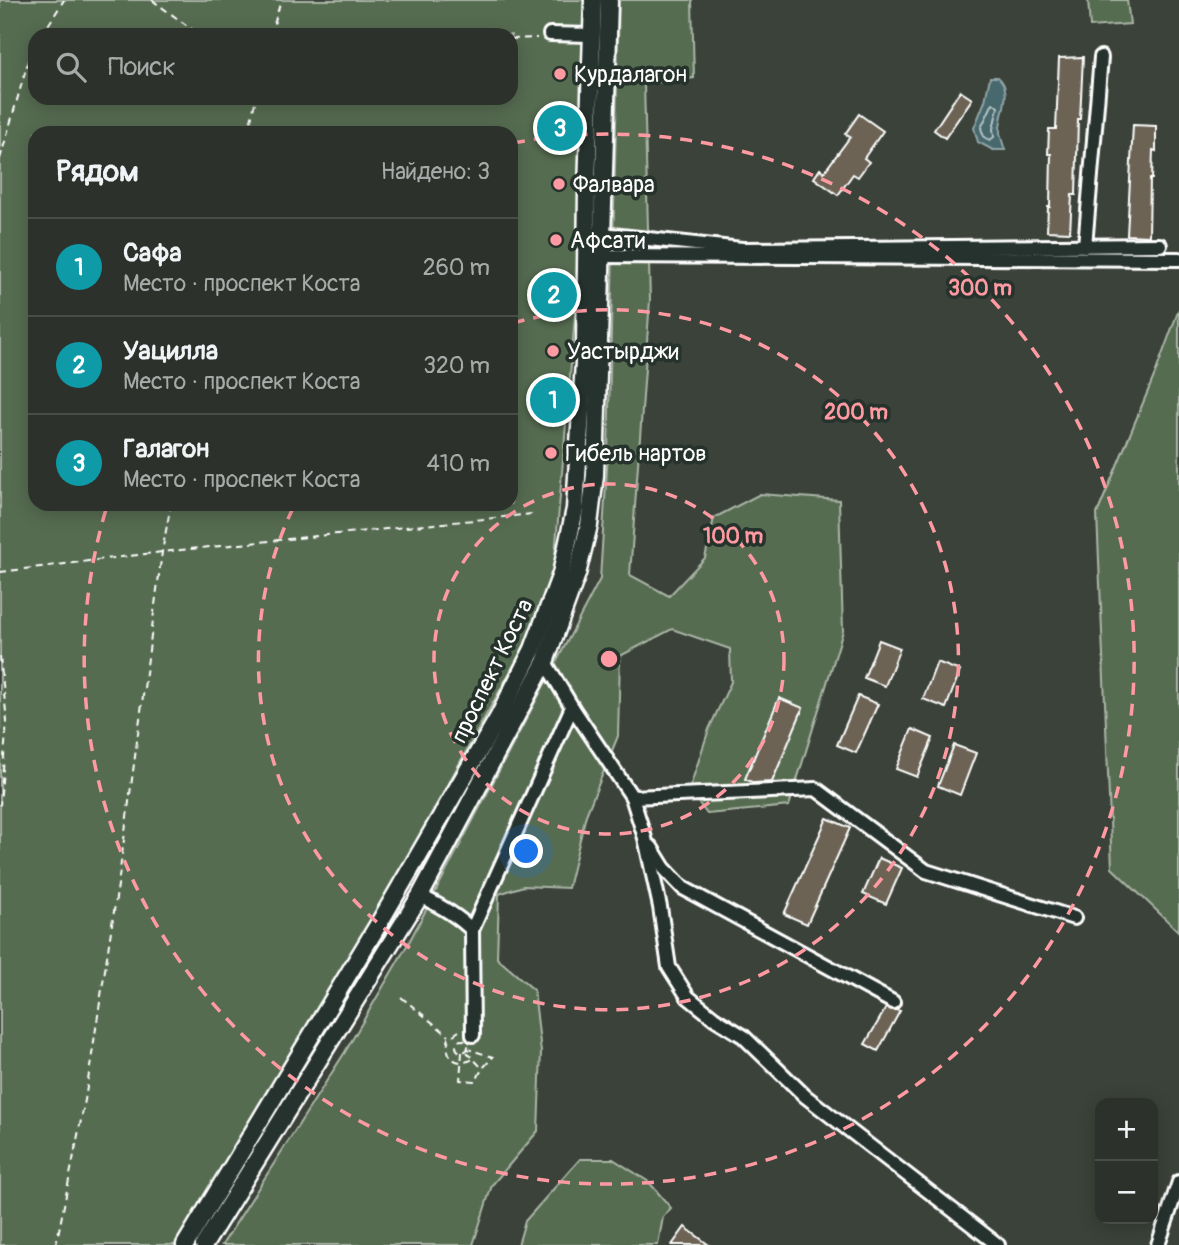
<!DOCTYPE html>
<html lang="ru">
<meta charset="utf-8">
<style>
:root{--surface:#2c322b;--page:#343a33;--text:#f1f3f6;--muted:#a6aaa9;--line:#484d47;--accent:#bca0f2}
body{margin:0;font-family:Pangolin,sans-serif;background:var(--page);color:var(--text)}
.controls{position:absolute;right:21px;bottom:21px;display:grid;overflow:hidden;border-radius:14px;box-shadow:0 4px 18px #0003}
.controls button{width:63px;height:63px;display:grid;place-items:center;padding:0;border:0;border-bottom:2px solid var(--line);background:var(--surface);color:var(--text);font:35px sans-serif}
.you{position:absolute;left:527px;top:852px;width:24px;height:24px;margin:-18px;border:5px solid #fff;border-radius:50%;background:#1a73e8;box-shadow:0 0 0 10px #1a73e833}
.badge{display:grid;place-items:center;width:46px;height:46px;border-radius:50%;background:var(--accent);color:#fff;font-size:23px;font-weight:700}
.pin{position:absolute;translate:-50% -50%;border:4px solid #fff;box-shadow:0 2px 7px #0006}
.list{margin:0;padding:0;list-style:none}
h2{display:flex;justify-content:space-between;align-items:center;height:91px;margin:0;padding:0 28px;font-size:30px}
h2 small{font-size:23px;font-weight:400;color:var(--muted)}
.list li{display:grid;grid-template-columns:46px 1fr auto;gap:21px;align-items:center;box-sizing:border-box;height:98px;padding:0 28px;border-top:2px solid var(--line)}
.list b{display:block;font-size:26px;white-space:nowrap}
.list p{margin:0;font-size:23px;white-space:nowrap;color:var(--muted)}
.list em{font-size:23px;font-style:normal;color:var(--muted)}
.icon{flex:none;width:38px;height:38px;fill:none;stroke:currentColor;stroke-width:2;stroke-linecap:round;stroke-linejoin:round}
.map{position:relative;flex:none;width:1179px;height:1245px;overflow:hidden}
.search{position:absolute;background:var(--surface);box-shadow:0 4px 18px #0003;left:28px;top:28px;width:490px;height:77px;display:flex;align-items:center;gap:18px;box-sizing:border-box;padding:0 24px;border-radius:21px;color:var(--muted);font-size:26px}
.panel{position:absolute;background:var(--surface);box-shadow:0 4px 18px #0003;left:28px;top:126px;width:490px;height:385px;border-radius:21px}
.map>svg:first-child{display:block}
.green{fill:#576c51;stroke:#abb6a8;stroke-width:2;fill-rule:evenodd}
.water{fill:#47686d;stroke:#91a4a7;stroke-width:2}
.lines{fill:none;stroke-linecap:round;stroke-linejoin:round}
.shore{stroke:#b5c3c5;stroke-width:2}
.building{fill:#6c6455;stroke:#fff;stroke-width:2}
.minor-casing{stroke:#fff;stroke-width:18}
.major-casing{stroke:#fff;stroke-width:21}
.path{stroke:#fff;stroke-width:2;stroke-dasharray:7 5;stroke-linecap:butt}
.minor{stroke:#26332d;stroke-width:12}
.major{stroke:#26332d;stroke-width:16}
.ring{fill:none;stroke:#ff9aa2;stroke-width:3.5;stroke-dasharray:12 9}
.poi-dot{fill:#ff9aa2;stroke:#26332d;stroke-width:2.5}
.labels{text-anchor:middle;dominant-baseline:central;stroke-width:7;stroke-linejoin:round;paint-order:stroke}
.poi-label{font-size:23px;fill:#fff;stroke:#26332d;text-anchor:start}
.street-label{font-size:23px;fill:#fff;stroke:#26332d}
.centre{fill:#ff9aa2;stroke:#26332d;stroke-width:3.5}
.ring-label{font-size:21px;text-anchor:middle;font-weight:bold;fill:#ff9aa2;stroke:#26332d;stroke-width:7;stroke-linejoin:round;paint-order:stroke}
</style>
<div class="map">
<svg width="1179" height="1245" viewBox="0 0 1179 1245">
<rect width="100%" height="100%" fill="#3b4239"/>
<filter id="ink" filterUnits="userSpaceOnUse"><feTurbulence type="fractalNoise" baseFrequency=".0143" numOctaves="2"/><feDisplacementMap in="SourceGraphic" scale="14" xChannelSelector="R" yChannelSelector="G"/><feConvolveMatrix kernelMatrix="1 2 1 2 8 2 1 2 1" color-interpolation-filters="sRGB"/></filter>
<g filter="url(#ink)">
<g class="green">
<path d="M0 0H588L578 280 554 568 525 645 382 903 175 1245H0ZM35 35H511V98H35ZM35 133H511V504H35Z"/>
<path d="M619 0H692L694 78 644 84 650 300 630 575 669 596 705 558 714 518 760 494 839 500 843 631 789 806 707 814 689 790 709 729 731 682 730 649 672 629 620 656 618 736 586 815 568 888 523 886 499 894 497 958 534 990 541 1052 538 1131 492 1185 473 1245H222L345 1052 409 942 600 579 608 452Z"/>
<path d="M1088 0H1127L1130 24 1090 27Z"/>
<path d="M1179 309V932L1112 868 1097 514 1155 374Z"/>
<path d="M580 1159H613L649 1182 671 1208 663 1217 658 1245H518L525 1221Z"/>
</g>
<path class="water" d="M990 77H998C1015 92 998 115 1000 133 1001 138 1003 144 1005 150H993L978 142 974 128 985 101Z"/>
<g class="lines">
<path class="shore" d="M993 103 998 107 993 129 994 137 990 140 984 137 981 128Z"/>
</g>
<g class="building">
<path d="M1083 57 1080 119H1078L1076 195H1072L1070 232 1047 231 1048 207H1050L1051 154H1048L1049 129H1056L1059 58Z"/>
<path d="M960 91 972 99 945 138 934 130Z"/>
<path d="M859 114 883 131 864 158 869 162 858 177 853 174 838 195 814 178 820 169 824 172 850 137 845 134Z"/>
<path d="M1133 125 1156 126V151L1153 150 1152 179H1150L1149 236 1127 235Z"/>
<path d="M879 640 900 648 885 686 864 678Z"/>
<path d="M937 662 960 671 946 708 923 699Z"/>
<path d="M858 696 878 704 856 753 837 745Z"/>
<path d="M779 698 803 708 772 782 754 783 745 779Z"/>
<path d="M912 729 933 738 917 777 896 769Z"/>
<path d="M954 745 976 753 960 795 938 786Z"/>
<path d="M827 818 850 828 807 924 784 914Z"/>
<path d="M879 858 902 868 886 904 863 894Z"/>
<path d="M886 1008 900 1011 878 1051 865 1044Z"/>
<path d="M685 1227 709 1245H672Z"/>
</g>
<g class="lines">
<g class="minor-casing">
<g id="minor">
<path d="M550 34 592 35"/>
<path d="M602 234 742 249 1160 245"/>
<path d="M1085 246 1101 57"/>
<path d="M601 256 1179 259"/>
<path d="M572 707 632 797 645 838 660 907 669 967 688 997 714 1018 743 1036 805 1096 998 1245"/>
<path d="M632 797 816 789 926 871 1074 918"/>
<path d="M651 847 664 868 683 888 893 1002"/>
<path d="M420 896C439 905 457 915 472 930L473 1035"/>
<path d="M472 930 572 707 545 662"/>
<path d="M1158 1245 1179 1182"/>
</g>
</g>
<g class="major-casing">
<g id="major">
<path d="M185 1245 381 920 498 718 533 649 561 574 575 509 585 346 587 190 593 0"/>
<path d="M204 1245 420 896 545 662 577 574 589 525 595 475 609 0"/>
</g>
</g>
<g class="path">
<path d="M152 0 193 30 217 35"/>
<path d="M42 35 64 0"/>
<path d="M271 35 281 0"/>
<path d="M511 39 537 38"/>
<path d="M248 133 256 98"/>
<path d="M0 159 30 55 35 46"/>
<path d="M0 572 162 552 532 514"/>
<path d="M0 657 7 721 0 805"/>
<path d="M401 997 449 1036"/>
<path d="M459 1031 449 1038C443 1056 456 1068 473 1059"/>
<circle cx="462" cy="1046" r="6"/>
<path d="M462 1052 460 1080 476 1081 482 1069 493 1057 468 1049"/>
<path d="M467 1052 482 1068"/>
<path d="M56 1245 85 1100 118 885 162 552 171 504"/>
</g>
<use href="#minor" class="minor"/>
<use href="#major" class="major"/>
</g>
</g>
<g class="ring">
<circle cx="609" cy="659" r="175"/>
<path d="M513 323A350 350 0 1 1 294 506"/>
<path d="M513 143A525 525 0 1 1 107 506"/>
</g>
<g class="poi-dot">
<circle cx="560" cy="74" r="7"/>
<circle cx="559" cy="184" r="7"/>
<circle cx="556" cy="240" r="7"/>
<circle cx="553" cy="351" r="7"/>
<circle cx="551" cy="453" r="7"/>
</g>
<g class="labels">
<g class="poi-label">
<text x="574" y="74">Курдалагон</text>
<text x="573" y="184">Фалвара</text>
<text x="570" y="240">Афсати</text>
<text x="567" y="351">Уастырджи</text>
<text x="565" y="453">Гибель нартов</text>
</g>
<g class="street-label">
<text transform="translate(492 671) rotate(-64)">проспект Коста</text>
</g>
</g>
<circle cx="609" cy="659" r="10" class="centre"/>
<g class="ring-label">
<text x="980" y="295">300 m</text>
<text x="856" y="419">200 m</text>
<text x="733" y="543">100 m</text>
</g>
</svg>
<div class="controls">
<button>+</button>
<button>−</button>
</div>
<div class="you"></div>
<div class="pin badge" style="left:553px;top:400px;background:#0f9aa8">1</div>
<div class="pin badge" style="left:554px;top:295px;background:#0f9aa8">2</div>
<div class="pin badge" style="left:560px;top:128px;background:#0f9aa8">3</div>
<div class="search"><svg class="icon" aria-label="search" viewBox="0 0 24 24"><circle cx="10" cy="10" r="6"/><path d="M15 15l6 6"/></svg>Поиск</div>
<section class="panel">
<h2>Рядом<small>Найдено: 3</small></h2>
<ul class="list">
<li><span class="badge" style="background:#0f9aa8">1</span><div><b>Сафа</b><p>Место · проспект Коста</p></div><em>260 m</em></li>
<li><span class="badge" style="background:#0f9aa8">2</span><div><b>Уацилла</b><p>Место · проспект Коста</p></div><em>320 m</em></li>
<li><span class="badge" style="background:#0f9aa8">3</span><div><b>Галагон</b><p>Место · проспект Коста</p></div><em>410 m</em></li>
</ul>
</section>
</div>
